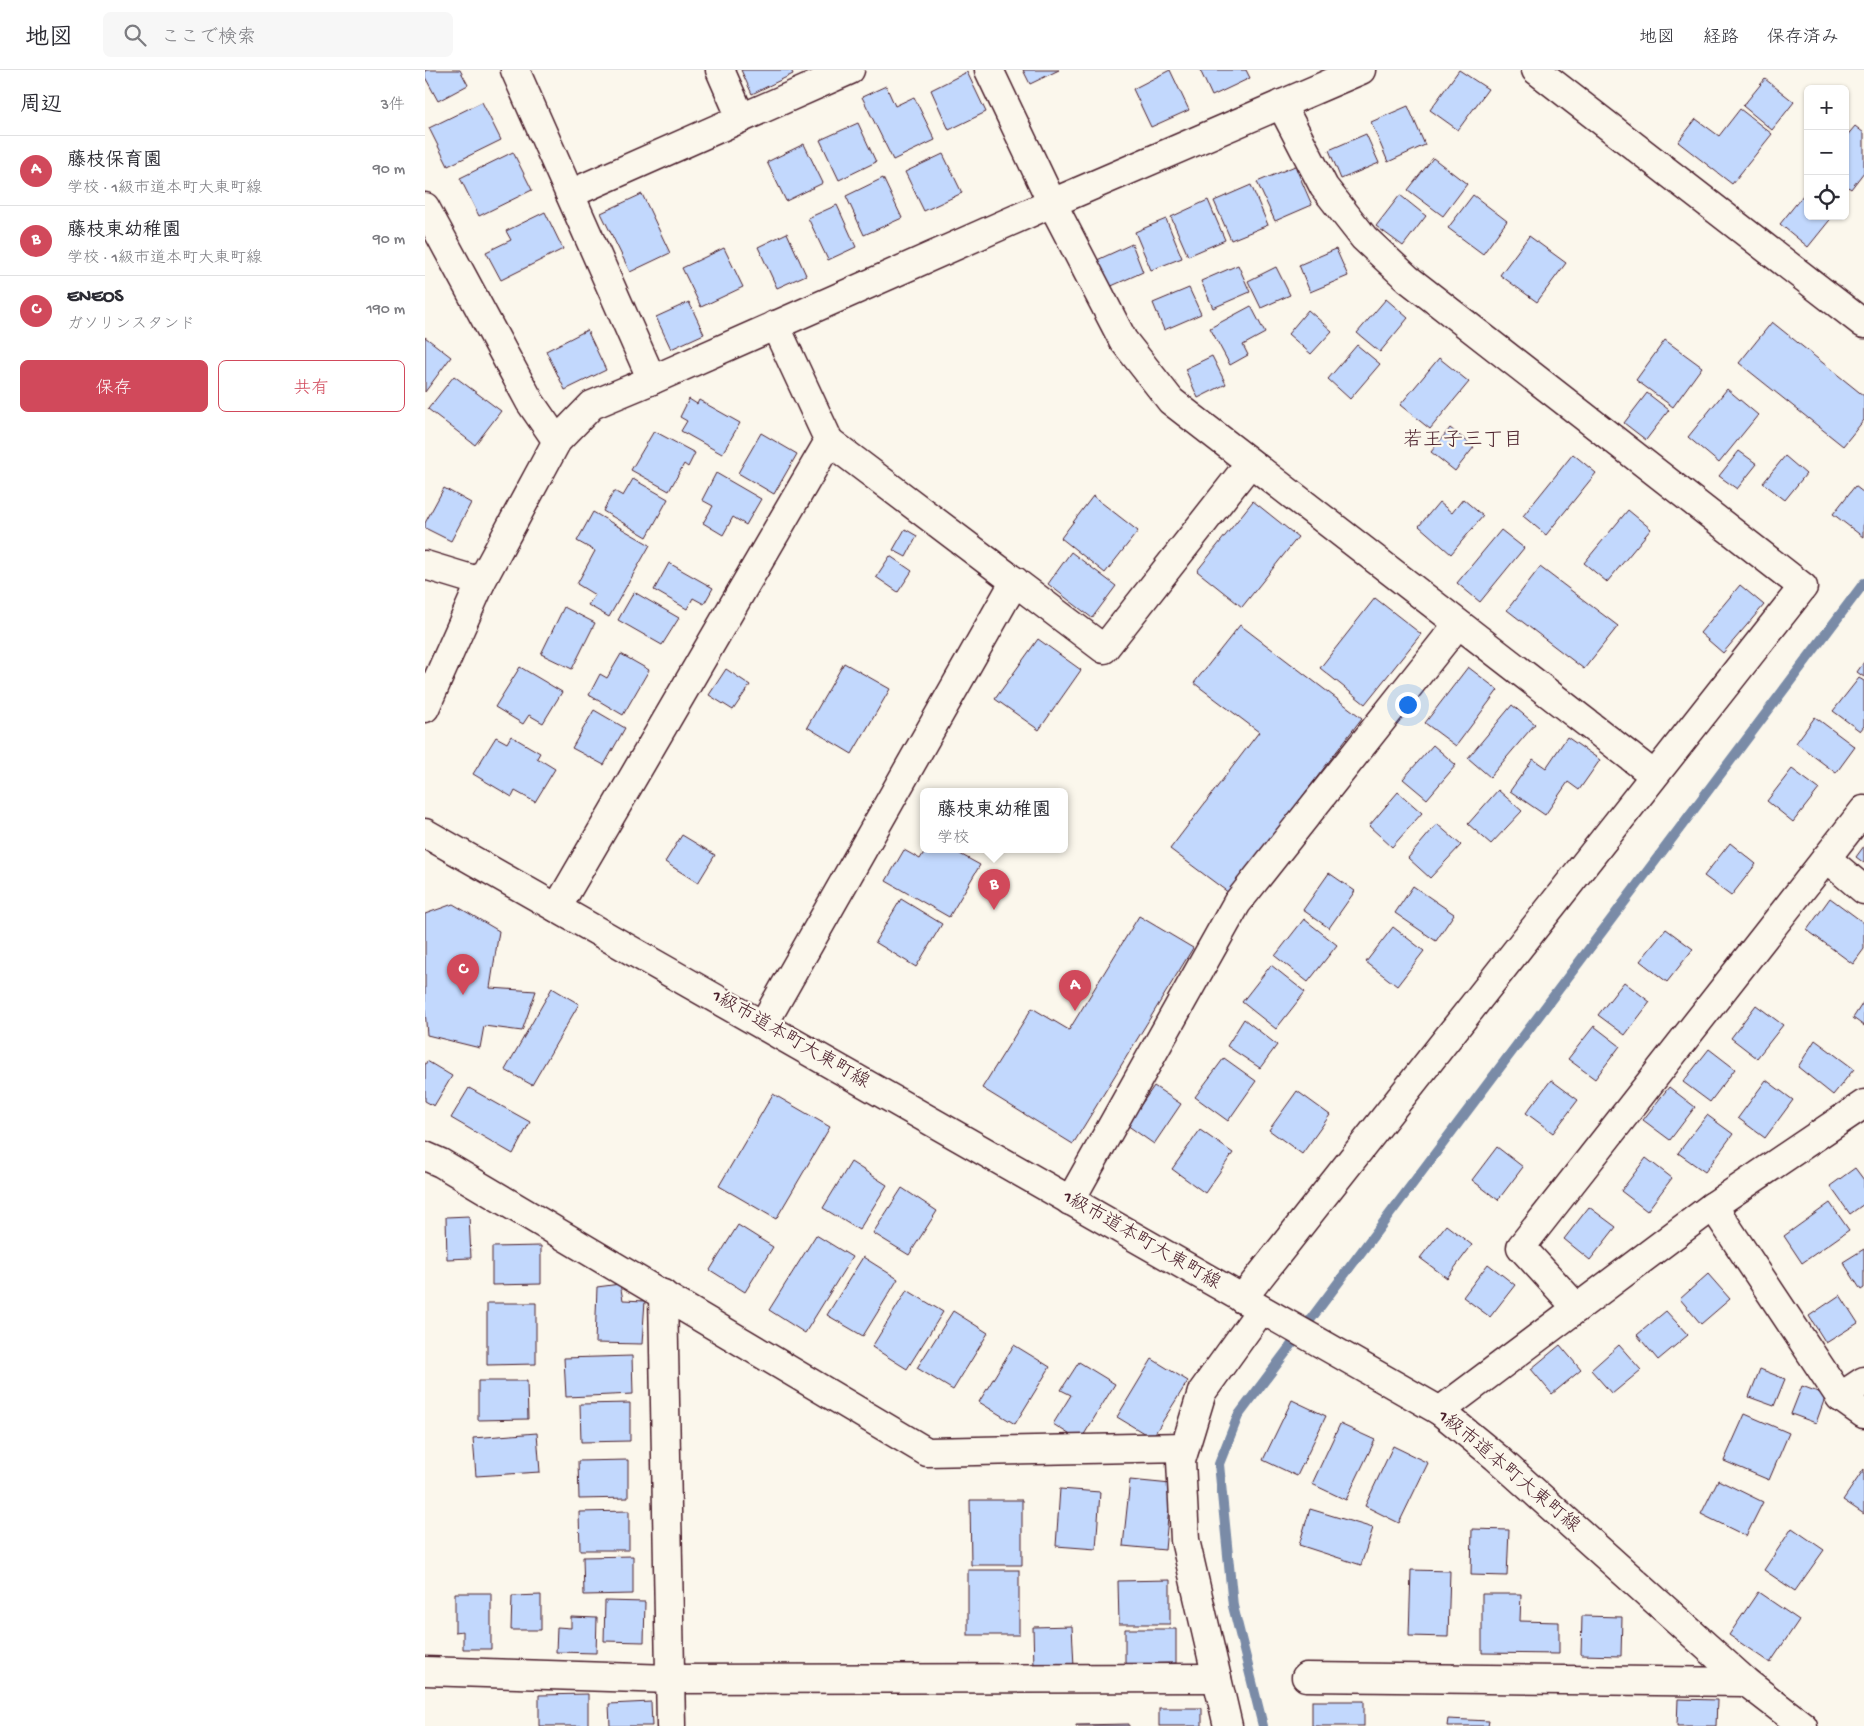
<!DOCTYPE html>
<html lang="ja">
<meta charset="utf-8">
<style>
:root{--surface:#fff;--page:#f7f7f7;--text:#2b2b33;--muted:#7c7c81;--line:#e1e1e2;--accent:#d1495b}
body{margin:0;font-family:"Gochi Hand","Klee One",sans-serif;background:var(--page);color:var(--text)}
.controls{position:absolute;right:15px;top:15px;display:grid;overflow:hidden;border-radius:8px;box-shadow:0 1px 4px #0004}
.controls button{width:45px;height:45px;display:grid;place-items:center;padding:0;border:0;border-bottom:1px solid var(--line);background:var(--surface);color:var(--text);font:25px sans-serif}
.you{position:absolute;left:982px;top:634px;width:18px;height:18px;margin:-12px;border:4px solid #fff;border-radius:50%;background:#1a73e8;box-shadow:0 0 0 8px #1a73e833}
.badge{display:grid;place-items:center;width:32px;height:32px;border-radius:50%;background:var(--accent);color:#fff;font-size:16px;font-weight:700}
.pin{position:absolute;translate:-50% -41px;filter:drop-shadow(0 1px 2px #0008)}
.pin::after{content:'';position:absolute;top:26px;width:18px;height:15px;background:inherit;clip-path:polygon(0 0,100% 0,50% 100%)}
.popup{position:absolute;left:495px;top:718px;width:148px;height:65px;box-sizing:border-box;display:grid;place-content:center;border-radius:8px;background:var(--surface);filter:drop-shadow(0 1px 4px #0005);font-size:16px;white-space:nowrap;color:var(--muted)}
.popup b{font-size:19px;color:var(--text)}
.popup::after{content:'';position:absolute;left:50%;top:100%;margin-left:-10px;border:10px solid transparent;border-top-color:var(--surface)}
.list{margin:0;padding:0;list-style:none}
h2{display:flex;justify-content:space-between;align-items:center;height:65px;margin:0;padding:0 20px;font-size:21px}
h2 small{font-size:16px;font-weight:400;color:var(--muted)}
.list li{display:grid;grid-template-columns:32px 1fr auto;gap:15px;align-items:center;box-sizing:border-box;height:70px;padding:0 20px;border-top:1px solid var(--line)}
.list b{display:block;font-size:19px;white-space:nowrap}
.list p{margin:0;font-size:16px;white-space:nowrap;color:var(--muted)}
.list em{font-size:16px;font-style:normal;color:var(--muted)}
.actions{display:flex;gap:10px;padding:15px 20px}
.actions a{flex:1;padding:11px 0;border:1px solid var(--accent);border-radius:8px;text-align:center;font-size:18px;color:var(--accent)}
.actions .main{background:var(--accent);color:#fff}
.icon{flex:none;width:28px;height:28px;fill:none;stroke:currentColor;stroke-width:2;stroke-linecap:round;stroke-linejoin:round}
.map{position:relative;flex:none;width:1439px;height:1656px;overflow:hidden}
header{display:flex;align-items:center;gap:30px;box-sizing:border-box;height:70px;padding:0 25px;background:var(--surface);border-bottom:1px solid var(--line)}
header strong{font-size:24px}
nav{display:flex;gap:28px;margin-inline-start:auto;font-size:18px}
.search{width:350px;height:45px;background:var(--page);display:flex;align-items:center;gap:12px;box-sizing:border-box;padding:0 18px;border-radius:8px;color:var(--muted);font-size:19px}
main{display:flex}
aside{flex:1;background:var(--surface)}
.map>svg:first-child{display:block}
.lines{fill:none;stroke-linecap:round;stroke-linejoin:round}
.stream{stroke:#7a8ba7;stroke-width:10}
.building{fill:#c2d8fd;stroke:#4a1f2b}
.minor-casing{stroke:#4a1f2b;stroke-width:31}
.tertiary-casing{stroke:#4a1f2b;stroke-width:31}
.minor{stroke:#fbf7ec;stroke-width:28}
.tertiary{stroke:#fbf7ec;stroke-width:28}
.labels{text-anchor:middle;dominant-baseline:central;stroke-width:4.5;stroke-linejoin:round;paint-order:stroke}
.street-label{font-size:19px;fill:#4a1f2b;stroke:#fbf7ec}
.neighbourhood-label{font-size:20px;fill:#4a1f2b;stroke:#fbf7ec}
</style>
<header>
<strong>地図</strong>
<div class="search"><svg class="icon" aria-label="search" viewBox="0 0 24 24"><circle cx="10" cy="10" r="6"/><path d="M15 15l6 6"/></svg>ここで検索</div>
<nav><a>地図</a><a>経路</a><a>保存済み</a></nav>
</header>
<main>
<aside>
<h2>周辺<small>3件</small></h2>
<ul class="list">
<li><span class="badge">A</span><div><b>藤枝保育園</b><p>学校 · 1級市道本町大東町線</p></div><em>90 m</em></li>
<li><span class="badge">B</span><div><b>藤枝東幼稚園</b><p>学校 · 1級市道本町大東町線</p></div><em>90 m</em></li>
<li><span class="badge">C</span><div><b>ENEOS</b><p>ガソリンスタンド</p></div><em>190 m</em></li>
</ul>
<div class="actions"><a class="main">保存</a><a>共有</a></div>
</aside>
<div class="map">
<svg width="1439" height="1656" viewBox="0 0 1439 1656">
<rect width="100%" height="100%" fill="#fbf7ec"/>
<filter id="ink" filterUnits="userSpaceOnUse"><feTurbulence type="fractalNoise" baseFrequency=".02" numOctaves="2"/><feDisplacementMap in="SourceGraphic" scale="10" xChannelSelector="R" yChannelSelector="G"/><feConvolveMatrix kernelMatrix="1 2 1 2 8 2 1 2 1" color-interpolation-filters="sRGB"/></filter>
<g filter="url(#ink)">
<g class="lines">
<path class="stream" d="M838 1656 808 1536 794 1394 813 1346 1439 513"/>
</g>
<g class="building">
<path d="M0 0H35L43 15 13 31 0 7Z"/>
<path d="M316 0H366L368 4 327 24Z"/>
<path d="M598 0H634L605 14Z"/>
<path d="M745 0 764 40 726 57 708 19Z"/>
<path d="M775 0H821L825 8 787 26Z"/>
<path d="M1034 0 1063 19 1033 60 1005 40Z"/>
<path d="M542 2 561 42 524 60 506 20Z"/>
<path d="M1340 9 1369 32 1347 60 1318 36Z"/>
<path d="M461 16 470 36 489 27 510 70 468 90 437 27Z"/>
<path d="M57 32 76 70 23 96 4 58Z"/>
<path d="M983 36 1000 75 963 92 946 52Z"/>
<path d="M1315 39 1347 64 1307 114 1253 72 1271 49 1294 66Z"/>
<path d="M433 53 451 92 414 110 395 70Z"/>
<path d="M1430 56 1439 63V102L1426 119 1420 115V68Z"/>
<path d="M941 64 954 93 916 109 904 80Z"/>
<path d="M379 74 398 113 361 131 342 92Z"/>
<path d="M88 82 107 120 54 146 35 108Z"/>
<path d="M518 84 537 123 499 141 480 102Z"/>
<path d="M1008 88 1042 114 1018 146 983 120Z"/>
<path d="M870 96 887 135 850 151 832 112Z"/>
<path d="M458 108 477 148 439 165 421 126Z"/>
<path d="M826 115 843 155 806 170 789 131Z"/>
<path d="M1383 119V146H1408L1383 177 1355 154Z"/>
<path d="M217 124 245 183 205 202 176 143Z"/>
<path d="M975 125 1001 146 978 176 951 156Z"/>
<path d="M1048 125 1082 151 1058 184 1023 158Z"/>
<path d="M783 130 800 170 763 186 746 147Z"/>
<path d="M412 135 431 177 403 190 383 148Z"/>
<path d="M120 142 138 179 76 210 61 182 86 170 81 161Z"/>
<path d="M741 149 757 188 726 200 710 162Z"/>
<path d="M362 163 381 205 352 218 333 177Z"/>
<path d="M1104 166 1141 193 1112 232 1075 205Z"/>
<path d="M707 174 718 202 682 218 670 191Z"/>
<path d="M299 178 318 217 276 237 257 198Z"/>
<path d="M911 179 923 206 885 222 874 195Z"/>
<path d="M813 195 825 222 788 238 776 211Z"/>
<path d="M851 197 865 225 836 238 823 211Z"/>
<path d="M764 218 776 244 739 260 728 233Z"/>
<path d="M961 229 983 248 955 282 932 263Z"/>
<path d="M264 232 279 264 246 279 231 247Z"/>
<path d="M826 236 840 263 818 275 823 285 805 295 785 258Z"/>
<path d="M883 240 907 261 886 284 863 264Z"/>
<path d="M1347 252 1439 326V350L1418 376 1314 293Z"/>
<path d="M162 260 181 300 140 320 121 281Z"/>
<path d="M0 267 26 287 0 322Z"/>
<path d="M1240 270 1277 297 1248 337 1211 310Z"/>
<path d="M932 275 955 294 925 329 903 309Z"/>
<path d="M787 286 801 314 773 328 760 299Z"/>
<path d="M1014 288 1044 312 1005 359 975 335Z"/>
<path d="M29 306 76 341 50 375 3 339Z"/>
<path d="M1302 319 1333 345 1294 393 1263 367Z"/>
<path d="M1222 323 1244 340 1221 370 1199 353Z"/>
<path d="M264 329 272 334 274 330 315 353 297 384 256 361 262 351 255 347Z"/>
<path d="M1025 358 1049 377 1030 401 1006 382Z"/>
<path d="M229 361 270 383 263 397 259 394 244 421 206 400Z"/>
<path d="M336 363 372 384 349 424 313 403Z"/>
<path d="M1314 381 1332 394 1312 419 1294 406Z"/>
<path d="M1148 384 1171 403 1121 465 1098 446Z"/>
<path d="M1360 386 1381 404 1360 430 1338 413Z"/>
<path d="M291 403 336 429 321 455 308 447 298 465 278 453 288 436 277 430Z"/>
<path d="M208 409 243 429 222 467 178 441 189 421 198 426Z"/>
<path d="M1430 416 1439 423 1438 467 1408 444Z"/>
<path d="M19 418 46 433 26 471 0 458V453Z"/>
<path d="M668 426 713 461 680 503 636 468Z"/>
<path d="M1038 429 1058 446 1026 484 994 456 1014 432 1027 443Z"/>
<path d="M828 431 873 467 817 537 772 501Z"/>
<path d="M1203 440 1226 459 1182 512 1159 493Z"/>
<path d="M168 442 225 475 184 547 163 535 170 525 152 514 170 481 152 471Z"/>
<path d="M480 459 492 466 481 487 468 480Z"/>
<path d="M1076 460 1099 478 1055 532 1032 513Z"/>
<path d="M646 482 691 516 667 548 623 514Z"/>
<path d="M465 486 487 501 473 522 451 507Z"/>
<path d="M244 493 288 518 279 534 268 528 262 539 229 520Z"/>
<path d="M1115 497 1193 556 1159 599 1082 540Z"/>
<path d="M1315 515 1339 535 1298 583 1275 563Z"/>
<path d="M209 522 254 548 237 575 193 550Z"/>
<path d="M950 528 996 564 940 634 895 598Z"/>
<path d="M139 537 170 553 147 599 116 584Z"/>
<path d="M815 555 937 648 804 823 745 779 834 662 769 613Z"/>
<path d="M613 569 656 600 614 660 570 629Z"/>
<path d="M196 584 224 600 198 645 164 625 175 604 182 608Z"/>
<path d="M1439 592V607L1432 602Z"/>
<path d="M419 593 465 619 427 684 382 657Z"/>
<path d="M95 597 137 622 118 653 104 645 98 654 70 637Z"/>
<path d="M1043 597 1073 620 1031 676 1000 653Z"/>
<path d="M301 599 325 615 308 640 284 625Z"/>
<path d="M1434 608 1439 611V656L1435 661 1408 641Z"/>
<path d="M1087 635 1110 654 1065 707 1043 688Z"/>
<path d="M169 640 200 658 179 695 147 678Z"/>
<path d="M1390 647 1430 677 1411 703 1371 673Z"/>
<path d="M86 666 115 683 112 688 130 699 110 732 90 721 87 727 48 704 71 667 82 673Z"/>
<path d="M1142 667 1175 690 1154 720 1143 712 1120 745 1085 721 1108 689 1121 698Z"/>
<path d="M1008 675 1031 695 1002 729 978 709Z"/>
<path d="M1367 699 1394 719 1368 752 1342 731Z"/>
<path d="M1073 720 1097 741 1066 774 1043 754Z"/>
<path d="M973 722 997 743 967 777 944 756Z"/>
<path d="M1012 754 1036 775 1005 808 983 788Z"/>
<path d="M257 765 290 785 273 813 240 792Z"/>
<path d="M1305 773 1331 794 1306 826 1279 806Z"/>
<path d="M1439 776V793L1431 787Z"/>
<path d="M501 779H526L555 795 524 847 461 811 479 780 495 789Z"/>
<path d="M904 803 930 821 904 858 878 840Z"/>
<path d="M988 816 1029 844 1011 871 970 843Z"/>
<path d="M1405 828 1439 853V879L1428 894 1382 860Z"/>
<path d="M476 829 517 854 491 897 450 872Z"/>
<path d="M28 834 74 861 65 918 111 921 97 961 59 956 55 978 2 965 0 940V844Z"/>
<path d="M714 846 768 878 648 1074 557 1018 607 938 644 960Z"/>
<path d="M879 849 912 875 883 912 850 886Z"/>
<path d="M968 857 999 881 972 916 941 892Z"/>
<path d="M1241 859 1268 879 1242 912 1215 891Z"/>
<path d="M846 895 880 922 851 959 817 932Z"/>
<path d="M1199 912 1225 932 1200 965 1173 945Z"/>
<path d="M127 918 154 934 107 1015 80 1000Z"/>
<path d="M1439 931V956L1428 948Z"/>
<path d="M1331 935 1358 955 1332 988 1306 968Z"/>
<path d="M819 949 852 975 835 998 802 976Z"/>
<path d="M1169 956 1195 976 1170 1009 1143 989Z"/>
<path d="M1390 970 1429 999 1408 1025 1373 997Z"/>
<path d="M1284 979 1310 999 1285 1032 1258 1012Z"/>
<path d="M799 988 831 1011 803 1051 770 1027Z"/>
<path d="M2 991 27 1006 9 1036 0 1031V995Z"/>
<path d="M1126 1010 1153 1030 1128 1063 1101 1043Z"/>
<path d="M1341 1010 1368 1030 1340 1068 1313 1048Z"/>
<path d="M729 1016 756 1034 729 1074 702 1055Z"/>
<path d="M1244 1017 1270 1037 1245 1070 1218 1050Z"/>
<path d="M44 1018 105 1052 88 1084 26 1048Z"/>
<path d="M872 1021 905 1045 877 1084 844 1060Z"/>
<path d="M348 1024 405 1057 351 1149 294 1116Z"/>
<path d="M1282 1045 1308 1064 1280 1102 1253 1083Z"/>
<path d="M775 1060 808 1083 780 1123 747 1099Z"/>
<path d="M1072 1077 1098 1097 1073 1130 1047 1110Z"/>
<path d="M1221 1088 1247 1108 1222 1141 1196 1121Z"/>
<path d="M426 1092 462 1115 434 1160 398 1138Z"/>
<path d="M1430 1098 1439 1110V1134L1425 1144 1405 1116Z"/>
<path d="M477 1118 512 1141 484 1185 448 1163Z"/>
<path d="M1405 1133 1424 1160 1377 1193 1359 1166Z"/>
<path d="M1164 1137 1191 1157 1165 1190 1139 1169Z"/>
<path d="M44 1146 46 1188 22 1189 21 1147Z"/>
<path d="M313 1155 348 1177 320 1222 285 1200Z"/>
<path d="M1021 1155 1047 1175 1022 1208 995 1188Z"/>
<path d="M391 1165 427 1187 380 1263 344 1240Z"/>
<path d="M116 1176V1214L67 1215V1177Z"/>
<path d="M1439 1179V1218L1436 1220 1418 1192Z"/>
<path d="M438 1187 473 1209 438 1266 402 1245Z"/>
<path d="M1063 1194 1090 1215 1065 1247 1038 1227Z"/>
<path d="M1283 1204 1305 1229 1276 1254 1255 1229Z"/>
<path d="M195 1214 198 1230 220 1231 217 1274 170 1273 172 1217Z"/>
<path d="M482 1220 518 1242 482 1299 447 1277Z"/>
<path d="M1415 1225 1433 1253 1401 1273 1384 1246Z"/>
<path d="M62 1233H111V1294L62 1295Z"/>
<path d="M528 1241 563 1263 528 1320 492 1298Z"/>
<path d="M1241 1241 1263 1265 1233 1290 1212 1265Z"/>
<path d="M589 1275 625 1297 590 1354 554 1332Z"/>
<path d="M1135 1275 1156 1300 1127 1324 1106 1299Z"/>
<path d="M1194 1275 1216 1300 1187 1324 1166 1300Z"/>
<path d="M207 1286 208 1324 141 1327 139 1288Z"/>
<path d="M727 1289 763 1311 727 1368 692 1347Z"/>
<path d="M654 1292 690 1314 655 1371 628 1354 646 1325 636 1320Z"/>
<path d="M1335 1299 1360 1309 1349 1336 1324 1327Z"/>
<path d="M53 1311H102L103 1349 53 1350Z"/>
<path d="M1377 1316 1401 1325 1391 1353 1366 1344Z"/>
<path d="M867 1330 901 1346 872 1406 838 1390Z"/>
<path d="M205 1333V1371L156 1372 155 1334Z"/>
<path d="M1320 1344 1364 1363 1344 1410 1299 1391Z"/>
<path d="M915 1354 950 1370 921 1430 887 1414Z"/>
<path d="M112 1363 115 1402 51 1406 48 1368Z"/>
<path d="M968 1376 1003 1393 974 1453 940 1436Z"/>
<path d="M203 1390V1428L154 1429 153 1391Z"/>
<path d="M1439 1399V1444L1418 1430Z"/>
<path d="M705 1410 746 1414 740 1480 698 1476Z"/>
<path d="M1293 1410 1338 1432 1321 1466 1276 1444Z"/>
<path d="M635 1419 675 1422 671 1479 631 1476Z"/>
<path d="M545 1430H597V1495H546Z"/>
<path d="M885 1439 948 1458 936 1495 874 1475Z"/>
<path d="M204 1441V1480H155L154 1442Z"/>
<path d="M1367 1458 1399 1480 1370 1521 1339 1500Z"/>
<path d="M1047 1459 1084 1460 1082 1506 1046 1505Z"/>
<path d="M208 1486V1524L159 1525 158 1487Z"/>
<rect x="543" y="1500" width="51" height="65"/>
<path d="M986 1500 1025 1501 1023 1567 984 1566Z"/>
<path d="M745 1510V1554H694L693 1511Z"/>
<path d="M1333 1522 1374 1550 1345 1593 1304 1565Z"/>
<path d="M30 1523H66V1579H38V1561L30 1562Z"/>
<path d="M1057 1524H1096L1095 1551 1134 1552V1584L1057 1583Z"/>
<path d="M116 1525V1560H86L87 1526Z"/>
<path d="M180 1531 220 1532 219 1572 179 1571Z"/>
<path d="M1157 1546 1197 1547 1196 1586 1156 1585Z"/>
<path d="M146 1547 172 1548 171 1583 131 1582 132 1557 146 1558Z"/>
<path d="M647 1556 649 1597 609 1598 608 1557Z"/>
<path d="M700 1559H751V1593L700 1594Z"/>
<path d="M163 1624V1656H114V1625Z"/>
<path d="M1253 1629 1292 1630 1291 1656H1252Z"/>
<rect x="887" y="1631" width="52" height="25"/>
<path d="M226 1632 227 1656H185L184 1634Z"/>
<rect x="734" y="1638" width="43" height="18"/>
<path d="M1023 1649 1064 1651 1063 1656H1022Z"/>
<path d="M704 1654V1656H651V1655Z"/>
</g>
<g class="lines">
<g class="minor-casing">
<g id="minor">
<path d="M90 0 227 310"/>
<path d="M295 0 316 48"/>
<path d="M564 0 627 133 698 270 746 331 1229 705"/>
<path d="M145 124 425 0"/>
<path d="M0 137 105 332 132 371"/>
<path d="M404 371 679 579 825 393"/>
<path d="M1401 788 1439 820"/>
<path d="M132 838 404 371 350 255"/>
<path d="M338 955 590 511"/>
<path d="M0 1086 16 1093 502 1382 760 1377"/>
<path d="M645 1131 812 833 1033 554"/>
<path d="M1288 1136 1415 1327 1439 1344"/>
<path d="M238 1224 246 1656"/>
<path d="M817 1229 1378 517 983 209 939 168 899 117 856 34"/>
<path d="M1152 1238 1096 1177 1439 740"/>
<path d="M1415 1327 1439 1311"/>
<path d="M0 1601 245 1609 792 1608"/>
<path d="M881 1607 1321 1612"/>
<path d="M803 1656 760 1470 756 1391 777 1322 836 1240"/>
<path d="M1378 1656 1321 1612 1071 1387 1015 1341 1288 1136 1439 1034"/>
</g>
</g>
<g class="tertiary-casing">
<g id="tertiary">
<path d="M1111 0 1439 254"/>
<path d="M0 495 56 512"/>
<path d="M0 638 56 512 132 371 167 335 227 310 627 133 936 0"/>
<path d="M0 763 1015 1341"/>
</g>
</g>
<use href="#minor" class="minor"/>
<use href="#tertiary" class="tertiary"/>
</g>
</g>
<g class="labels">
<g class="street-label">
<text transform="translate(365 970) rotate(30)">1級市道本町大東町線</text>
<text transform="translate(716 1171) rotate(30)">1級市道本町大東町線</text>
<text transform="translate(1083 1402) rotate(40)">1級市道本町大東町線</text>
</g>
<g class="neighbourhood-label">
<text x="1038" y="371">若王子三丁目</text>
</g>
</g>
</svg>
<div class="controls">
<button>+</button>
<button>−</button>
<button><svg class="icon" aria-label="locate" viewBox="0 0 24 24"><circle cx="12" cy="12" r="6"/><path d="M12 2v4M12 18v4M2 12h4M18 12h4"/></svg></button>
</div>
<div class="you"></div>
<div class="pin badge" style="left:650px;top:941px">A</div>
<div class="pin badge" style="left:569px;top:840px">B</div>
<div class="popup"><b>藤枝東幼稚園</b>学校</div>
<div class="pin badge" style="left:38px;top:925px">C</div>
</div>
</main>
